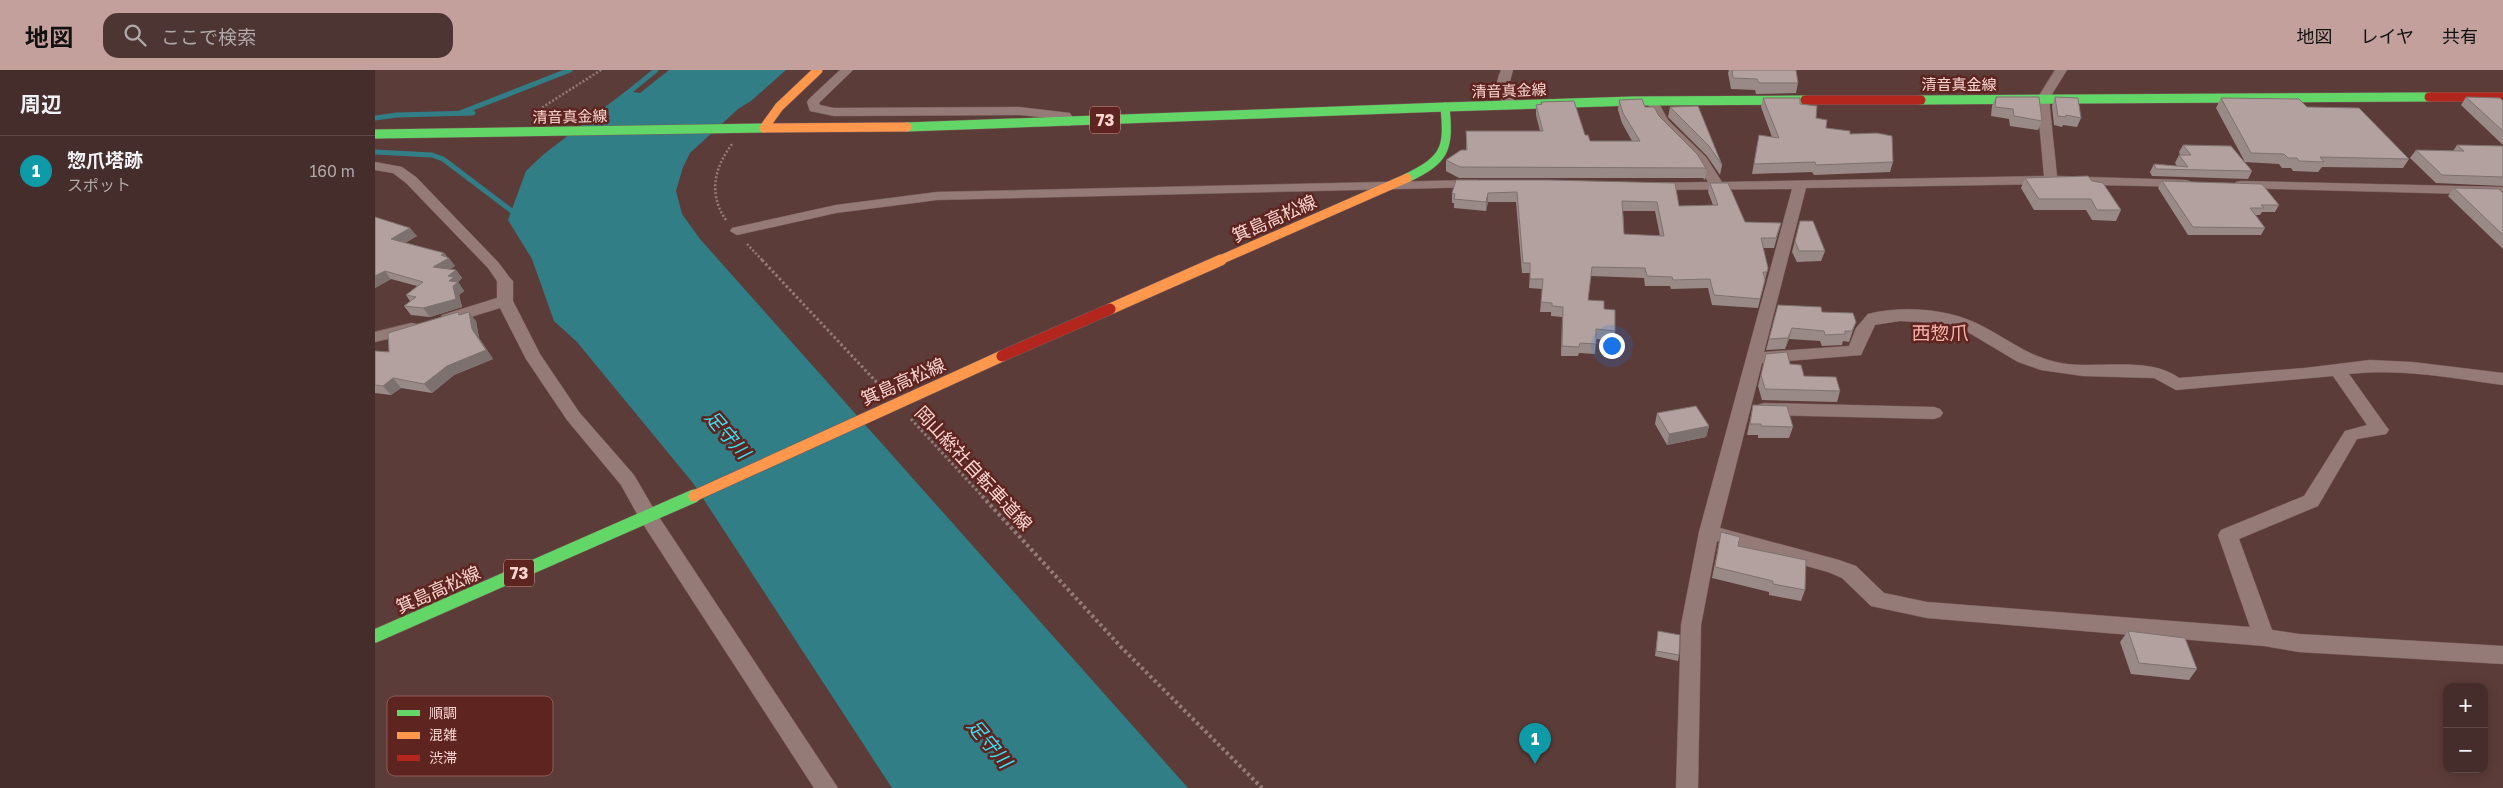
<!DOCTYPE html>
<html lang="ja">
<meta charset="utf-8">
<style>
:root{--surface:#452d2b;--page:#4c3533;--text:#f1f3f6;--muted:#b0a8a9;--line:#5d4947;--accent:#c4a09c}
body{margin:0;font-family:"Golos Text","Noto Sans JP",sans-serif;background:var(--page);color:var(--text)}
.controls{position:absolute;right:15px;bottom:15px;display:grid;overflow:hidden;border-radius:10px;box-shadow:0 2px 12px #0003}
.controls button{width:45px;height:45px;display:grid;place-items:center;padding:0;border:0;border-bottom:1px solid var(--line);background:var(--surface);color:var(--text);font:25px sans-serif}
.you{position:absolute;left:1236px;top:275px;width:18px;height:18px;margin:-12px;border:4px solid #fff;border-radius:50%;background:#1a73e8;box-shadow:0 0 0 8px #1a73e833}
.badge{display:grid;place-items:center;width:32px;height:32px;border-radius:50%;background:var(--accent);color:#fff;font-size:16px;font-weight:700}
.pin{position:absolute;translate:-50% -41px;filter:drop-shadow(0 1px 2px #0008)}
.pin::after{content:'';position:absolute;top:26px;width:18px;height:15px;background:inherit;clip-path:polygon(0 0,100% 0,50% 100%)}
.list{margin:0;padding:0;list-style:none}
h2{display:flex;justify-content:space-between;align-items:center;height:65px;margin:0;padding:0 20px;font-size:21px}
h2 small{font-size:16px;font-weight:400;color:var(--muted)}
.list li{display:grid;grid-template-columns:32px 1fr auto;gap:15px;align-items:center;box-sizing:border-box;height:70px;padding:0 20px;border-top:1px solid var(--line)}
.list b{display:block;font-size:19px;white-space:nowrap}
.list p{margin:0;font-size:16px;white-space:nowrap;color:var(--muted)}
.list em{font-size:16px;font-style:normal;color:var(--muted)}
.icon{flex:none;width:28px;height:28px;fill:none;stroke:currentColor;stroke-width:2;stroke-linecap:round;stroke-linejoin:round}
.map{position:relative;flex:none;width:2128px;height:718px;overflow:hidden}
header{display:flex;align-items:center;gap:30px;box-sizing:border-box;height:70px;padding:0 25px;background:var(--accent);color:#111}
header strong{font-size:24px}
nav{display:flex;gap:28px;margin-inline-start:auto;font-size:18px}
.search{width:350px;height:45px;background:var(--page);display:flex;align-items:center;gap:12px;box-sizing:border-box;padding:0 18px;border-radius:15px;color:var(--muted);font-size:19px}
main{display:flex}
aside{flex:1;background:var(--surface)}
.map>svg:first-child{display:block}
.water{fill:#317e87}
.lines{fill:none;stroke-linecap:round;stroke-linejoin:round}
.stream{stroke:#317e87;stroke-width:5}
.street-casing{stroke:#785b58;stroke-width:1}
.fast-far2-casing{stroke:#785b58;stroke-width:10}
.fast-far1-casing{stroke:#785b58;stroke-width:12}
.fast-casing{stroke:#785b58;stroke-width:14}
.slow-far1-casing{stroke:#785b58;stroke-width:10}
.slow-casing{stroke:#785b58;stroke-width:12}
.jam-far1-casing{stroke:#785b58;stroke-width:10}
.jam-casing{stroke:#785b58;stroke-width:12}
.path-far2{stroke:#937b78;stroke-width:2.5;stroke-dasharray:2 2;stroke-linecap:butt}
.path-far1{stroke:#937b78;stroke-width:3;stroke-dasharray:2.5 2.5;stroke-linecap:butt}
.path{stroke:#937b78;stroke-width:4;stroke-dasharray:3 3;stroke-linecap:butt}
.street{fill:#947b78;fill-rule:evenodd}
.fast-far2{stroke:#63d668;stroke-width:9}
.fast-far1{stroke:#63d668;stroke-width:11}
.fast{stroke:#63d668;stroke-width:13}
.slow-far1{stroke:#ff974d;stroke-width:9}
.slow{stroke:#ff974d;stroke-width:11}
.jam-far1{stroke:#b3261e;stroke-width:9}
.jam{stroke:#b3261e;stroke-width:11}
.wall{fill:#998a88;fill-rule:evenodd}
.shaded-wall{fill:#7d716f}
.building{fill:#b2a19e;stroke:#7d716f;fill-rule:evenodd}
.labels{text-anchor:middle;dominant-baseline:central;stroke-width:5;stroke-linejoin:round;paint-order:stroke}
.far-street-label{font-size:15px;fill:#fcd6d1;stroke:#5e2520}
.shield{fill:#5e2520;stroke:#cda19c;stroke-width:1}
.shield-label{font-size:16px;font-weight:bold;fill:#fcd6d1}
.street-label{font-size:18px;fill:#fcd6d1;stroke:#5e2520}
.neighbourhood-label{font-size:19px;fill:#fbb3ab;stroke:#5e2520}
.water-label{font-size:19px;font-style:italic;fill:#37e3f6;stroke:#5e2520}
.key{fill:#5e2520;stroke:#8d5a55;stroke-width:1}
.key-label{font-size:14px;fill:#fcd6d1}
</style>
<header>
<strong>地図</strong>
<div class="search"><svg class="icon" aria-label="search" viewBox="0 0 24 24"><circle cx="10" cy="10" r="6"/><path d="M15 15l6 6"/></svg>ここで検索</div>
<nav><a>地図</a><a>レイヤ</a><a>共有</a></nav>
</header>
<main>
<aside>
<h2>周辺<small></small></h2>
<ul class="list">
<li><span class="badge" style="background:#0f9aa8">1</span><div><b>惣爪塔跡</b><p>スポット</p></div><em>160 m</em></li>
</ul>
</aside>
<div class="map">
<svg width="2128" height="718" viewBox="0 0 2128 718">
<rect width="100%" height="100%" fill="#5c3c39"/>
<path class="water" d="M294 0H411L376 31 363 39 315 83 308 97 301 121 307 144 325 169 813 718H517L318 413 202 272 179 251 157 189 133 150 151 101 169 84 251 21 265 23Z"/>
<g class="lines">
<g class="stream">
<path d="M249 26 281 0"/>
<path d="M85 43 195 0"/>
<path d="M184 44 219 54"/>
<path d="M0 48 22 45 98 43"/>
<path d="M0 82 57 85 68 89 142 145"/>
</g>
<g class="street-casing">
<g id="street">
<path d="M465 0H478L444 33 445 35 459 38 644 37 695 43 700 52 694 56 689 55 686 49 644 45 459 46 435 41 432 32 434 29Z"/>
<path d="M1126 0H1138L1133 19 1142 35 1140 38H1132C1121 25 1119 15 1126 0Z"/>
<path d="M1680 0H1692L1674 29 1682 106 1810 110 1815 111 1817 114 1815 117 1676 114 1431 118 1389 282 1474 276 1481 258 1493 244C1529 235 1577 239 1609 257 1639 273 1657 289 1692 294 1727 298 1776 287 1804 308L1930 298 1995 290 2037 292 2128 303V315C2077 308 2025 298 1974 304L2011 356 2014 360 2011 364 1982 369 1943 436 1864 469 1897 560 1924 564 2128 576V594L1924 582 1889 576 1552 548 1496 536 1467 508 1453 502 1342 471 1326 555 1323 718H1301L1306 555 1324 462 1417 119 1273 120 1271 117 1278 113 1333 112 1322 93 1284 55 1271 31 1277 27 1281 28 1293 50 1331 87 1347 112 1669 106 1662 29ZM1525 251 1566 253 1586 258 1643 292 1666 300 1708 306 1779 308 1801 320 1958 306 1992 355 1970 361 1929 426 1846 460 1843 465 1875 557 1552 532 1509 523 1481 496 1464 490 1345 458 1387 293 1486 285 1500 255Z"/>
<path d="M0 92 27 97 41 107 123 192 135 208 138 211V231L165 284 204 342 259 405 280 441 463 718H439L266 451 246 415 192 350 151 289 125 238 73 254 67 253 65 249 67 245 122 228V211L113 198 31 113 18 103 0 100Z"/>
<path d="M1102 110 1109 114 1107 117 562 130 461 143 362 165 355 161 357 158 461 135 562 122Z"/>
<path d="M1866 111 2128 117V125L1861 118 1859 115 1861 112Z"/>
<path d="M36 253 42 254 44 258 42 262 0 272V262Z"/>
<path d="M1389 333 1559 337 1565 339 1568 343 1565 347 1559 349 1389 345 1383 343 1380 339 1383 335Z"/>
</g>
</g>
<g class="fast-far2-casing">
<g id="fast-far2">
<path d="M1546 30 2054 27"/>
<path d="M1070 37 1258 31 1430 30"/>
<path d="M532 57 1070 37C1074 79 1071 89 1032 108"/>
<path d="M0 64 389 58"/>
</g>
</g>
<g class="fast-far1-casing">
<path id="fast-far1" d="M316 427 319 426"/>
</g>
<g class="fast-casing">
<path id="fast" d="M0 566 319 426"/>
</g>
<g class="slow-far1-casing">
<g id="slow-far1">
<path d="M443 0 404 37 389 58 532 57"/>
<path d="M843 191 1032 108"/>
</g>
</g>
<g class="slow-casing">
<g id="slow">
<path d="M735 239 846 190"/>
<path d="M319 426 627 286"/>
</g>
</g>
<g class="jam-far1-casing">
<g id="jam-far1">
<path d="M2054 27H2128"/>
<path d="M1430 30H1546"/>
</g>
</g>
<g class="jam-casing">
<path id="jam" d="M627 286 735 239"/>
</g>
<g class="path-far2">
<path d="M157 44 226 0"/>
<path d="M351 150C333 124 339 97 358 73"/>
<path d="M372 174 388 191"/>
</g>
<g class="path-far1">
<path d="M387 190 508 319"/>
<path d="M536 349 608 427"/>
</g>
<path class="path" d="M607 426 746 577 887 718"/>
<use href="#street" class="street"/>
<use href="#fast-far2" class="fast-far2"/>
<use href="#fast-far1" class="fast-far1"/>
<use href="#fast" class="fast"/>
<use href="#slow-far1" class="slow-far1"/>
<use href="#slow" class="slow"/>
<use href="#jam-far1" class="jam-far1"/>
<use href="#jam" class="jam"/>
</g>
<g class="wall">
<path d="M1354 0H1421L1423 13 1421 23 1381 24 1380 20 1356 19 1353 3Z"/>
<path d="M1621 27 1667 51 1663 60 1635 56 1634 49 1616 46 1617 36Z"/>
<path d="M1680 27 1706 48 1702 57 1688 55 1687 57 1679 55 1677 36Z"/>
<path d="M2091 27 2128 31V75L2086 35Z"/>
<path d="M1388 28 1425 34 1451 58 1475 64 1518 92 1515 102 1439 105 1437 102 1377 104 1382 75 1397 67 1386 37Z"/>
<path d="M1846 28 1932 37 2034 89 2028 98 1947 97 1943 102 1918 101 1916 98H1907L1904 94 1870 92 1877 101 1873 109 1777 106 1775 102 1779 94 1802 96 1800 93 1804 85H1805L1804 82 1808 75 1870 92 1841 38Z"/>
<path d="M1244 30 1270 37 1284 46 1332 100 1330 110 1328 108H1084L1071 101V90L1091 80V61H1165L1161 45V35H1166V32L1210 65 1215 71H1257L1247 53 1243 40Z"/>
<path d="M1323 36 1347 95 1345 105 1332 86 1293 47 1295 37Z"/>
<path d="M2082 75 2128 76V116L2061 113 2035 88 2041 80 2078 81Z"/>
<path d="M1650 108 1717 111 1746 140 1741 151 1717 150 1711 140H1659L1646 118Z"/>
<path d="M1174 110 1304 136 1338 135 1333 122 1335 113 1370 152 1406 153 1399 178H1388L1393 198 1383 238 1337 235 1333 218 1296 219 1295 216H1270L1269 208 1216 206 1213 230 1229 239 1240 261 1239 270 1221 269 1220 284 1204 283 1203 286H1186L1187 247 1176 246V242H1165L1167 219 1154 218 1155 203H1147L1141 132H1113L1111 141 1079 138V133H1077V123ZM1248 141H1280L1285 166 1249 164Z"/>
<path d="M1787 111 1904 135 1900 142H1887L1885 145H1881L1890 158 1886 165H1813L1783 118Z"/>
<path d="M2079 118 2128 123V179L2073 126Z"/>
<path d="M0 147 42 166 30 173 69 183 80 196 75 199 81 200 87 208 83 212 89 221 84 225 87 237 55 247 36 245 29 236 35 231 31 225 42 216 16 209 0 218Z"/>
<path d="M1425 151 1450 181 1446 191 1422 192 1417 182Z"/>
<path d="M1403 235 1447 242 1481 252 1474 272 1468 271 1467 275 1447 276 1445 271 1414 269 1410 279 1391 280Z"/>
<path d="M85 245 101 251 104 268 118 289 79 305 57 323 26 318 16 325 0 323V281L14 282Z"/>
<path d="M1391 284 1415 294 1429 306 1465 321 1462 332 1387 330 1383 316Z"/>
<path d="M1378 335 1418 357 1414 368H1383V365H1372Z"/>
<path d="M1282 343 1334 356 1331 367 1292 375 1280 354Z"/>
<path d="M1346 462 1363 476 1430 520 1426 531 1394 525V522L1337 508Z"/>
<path d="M1283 561 1304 585 1303 591 1280 586Z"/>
<path d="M1753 561 1822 599 1814 610 1756 604 1745 572Z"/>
</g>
<g class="shaded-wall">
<path d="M1113 123V132L1111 141V132Z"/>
<path d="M35 158 42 166 22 177 16 169Z"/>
<path d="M69 183 72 189 74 188 80 196 65 206 58 197 66 185Z"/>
<path d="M81 200 87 208 83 212 89 221 84 225 87 237 55 247 48 238 74 211 73 206Z"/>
<path d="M10 201 16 209 0 218V206Z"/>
<path d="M94 242 101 251 104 268 118 289 79 305 57 323 49 314 97 259Z"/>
<path d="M1417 258 1414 269 1410 279 1413 268Z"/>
<path d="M18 308 26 318 16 325 8 316Z"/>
<path d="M1334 356 1331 367 1292 375 1294 364Z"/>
</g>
<g class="building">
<path d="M1357 0H1421L1423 13H1384L1382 9 1358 8Z"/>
<path d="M1621 27H1664L1667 51 1639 46 1638 39 1620 37Z"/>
<path d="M1680 27 1703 28 1706 48 1691 45V47L1683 46Z"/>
<path d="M2091 27 2125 28 2128 31V61Z"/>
<path d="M1388 28H1425V34L1442 36 1441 48 1452 50 1451 58 1475 61V64L1502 63 1517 66 1518 92 1441 95 1440 92 1379 94 1384 65 1404 68Z"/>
<path d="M1846 28 1924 29 1932 37 1984 38 2034 89 1945 87 1949 92 1924 91 1922 88H1913L1909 84 1876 83Z"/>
<path d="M1267 29 1270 37H1279L1284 46 1322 84 1332 100 1330 98 1085 97 1071 90 1086 80H1092L1091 61H1168L1161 35 1167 34 1166 32 1199 31 1210 65H1213L1215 71H1265L1248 43 1244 30Z"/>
<path d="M1323 36 1347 95 1334 76 1295 37Z"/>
<path d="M1808 75 1856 76 1877 101 1781 99 1779 94 1813 97 1804 85H1816Z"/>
<path d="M2082 75 2128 76V107L2067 105 2041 80 2089 81Z"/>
<path d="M1713 106 1717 111 1728 113 1746 140H1722L1716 129H1664L1650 108Z"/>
<path d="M1081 110H1174L1300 113 1304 136 1343 135 1335 113H1353L1370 152 1406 153 1401 168H1386L1393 198 1392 202H1388L1390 210 1385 229 1339 225 1335 209 1298 210 1297 207 1272 206 1270 198 1217 197 1213 230 1229 231V239L1240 240V261L1221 259V274L1205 273 1204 277 1187 276 1188 237 1177 236V233L1166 232 1168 209H1155V193H1148L1142 122 1113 123 1111 132 1079 129 1080 124 1077 123ZM1247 131 1282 132 1289 166 1249 164Z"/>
<path d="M1787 111 1887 114 1904 135H1886L1889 138H1875L1890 158 1818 157Z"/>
<path d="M2079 118 2124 119 2128 123V165Z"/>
<path d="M0 147 35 158 16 169 69 183 66 185 74 188 58 197 81 200 73 206 79 207 74 211 83 212 78 216 81 229 48 238 29 236 41 227 31 225 48 212 10 201 0 206Z"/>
<path d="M1425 151H1438L1450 181H1424L1420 171Z"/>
<path d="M1403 235 1446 237 1447 242 1478 243 1481 252 1477 261H1470V264L1450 265 1449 261 1417 258 1413 268 1394 269Z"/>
<path d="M83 242 84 245 94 242 97 259 111 280 72 296 49 314 18 308 8 316 0 315V281L14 282 13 263Z"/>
<path d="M1412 282 1415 294 1426 295 1429 306 1461 307 1465 321 1390 319 1386 305 1391 284Z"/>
<path d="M1378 335 1412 336 1418 357 1386 356V354H1375Z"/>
<path d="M1321 336 1334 356 1294 364 1282 343Z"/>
<path d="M1346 462 1365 467 1363 476 1431 490 1430 520 1398 514V511L1340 497Z"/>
<path d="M1283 561 1305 565 1304 585 1281 581Z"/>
<path d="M1753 561 1810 568 1822 599 1764 593Z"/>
</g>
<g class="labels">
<g class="far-street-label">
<text x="1584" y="14">清音真金線</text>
<text transform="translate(1134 20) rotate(-2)">清音真金線</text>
<text transform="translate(195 46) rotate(-1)">清音真金線</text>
</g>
<g class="shield">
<rect x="715" y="36.5" width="30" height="27" rx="4"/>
<rect x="129" y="489.5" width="30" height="27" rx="4"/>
</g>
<g class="shield-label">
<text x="730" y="50">73</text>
<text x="144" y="503">73</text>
</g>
<g class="street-label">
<text transform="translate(899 148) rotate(-24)">箕島高松線</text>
<text transform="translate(528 311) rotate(-24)">箕島高松線</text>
<text transform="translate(599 398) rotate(47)">岡山総社自転車道線</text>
<text transform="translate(63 519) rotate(-24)">箕島高松線</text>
</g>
<g class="neighbourhood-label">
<text x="1565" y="262">西惣爪</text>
</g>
<g class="water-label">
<text transform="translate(353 364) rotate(49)">足守川</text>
<text transform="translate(615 673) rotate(50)">足守川</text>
</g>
</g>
<rect x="12" y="626" width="166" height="80" rx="8" class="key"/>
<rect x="22" y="640" width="23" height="6" fill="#63d668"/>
<rect x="22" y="662" width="23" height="7" fill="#ff974d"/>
<rect x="22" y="685" width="23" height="6" fill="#b3261e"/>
<g class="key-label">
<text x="54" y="648">順調</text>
<text x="54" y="670">混雑</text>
<text x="54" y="693">渋滞</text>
</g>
</svg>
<div class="controls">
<button>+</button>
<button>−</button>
</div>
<div class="you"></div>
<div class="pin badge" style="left:1160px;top:694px;background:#0f9aa8">1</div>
</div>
</main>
